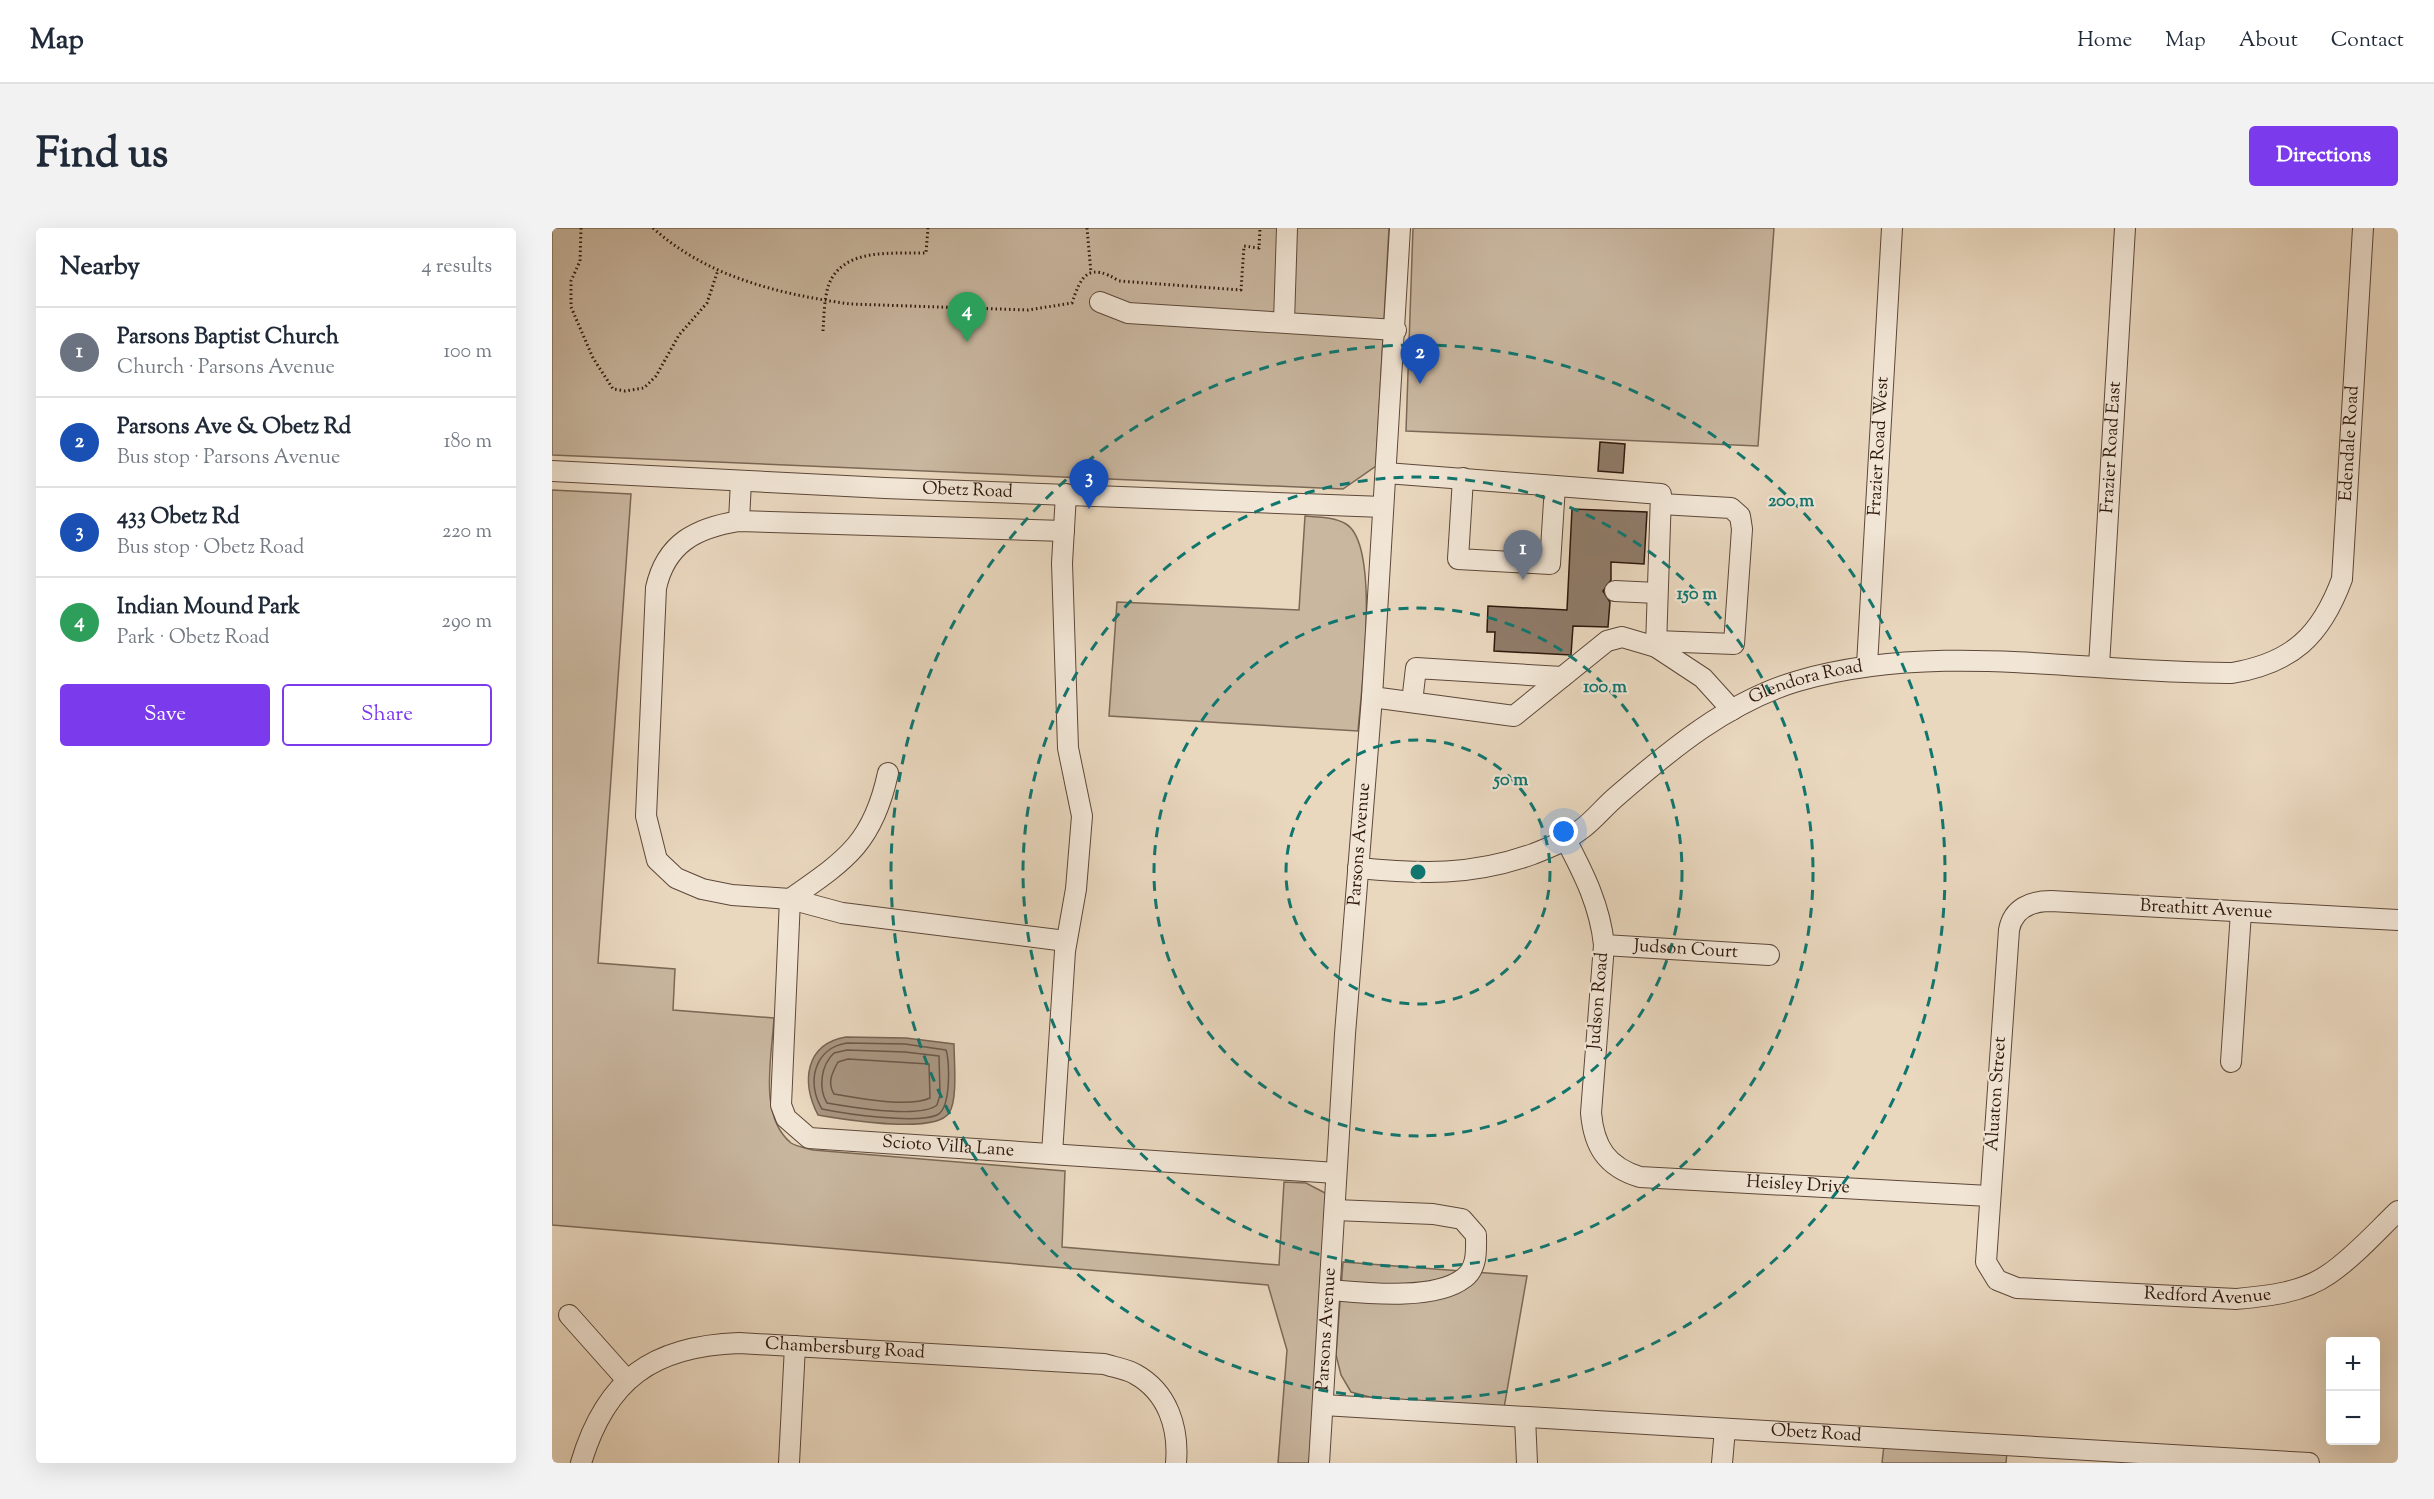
<!DOCTYPE html>
<meta charset="utf-8">
<style>
:root{--surface:#fff;--page:#f2f2f3;--text:#1f2937;--muted:#747a83;--line:#e0e1e3;--accent:#7c3aed}
body{margin:0;font-family:"Sorts Mill Goudy",serif;background:var(--page);color:var(--text)}
.controls{position:absolute;right:18px;bottom:18px;display:grid;overflow:hidden;border-radius:6px;box-shadow:0 6px 24px #0002}
.controls button{width:54px;height:54px;display:grid;place-items:center;padding:0;border:0;border-bottom:2px solid var(--line);background:var(--surface);color:var(--text);font:30px sans-serif}
.you{position:absolute;left:1012px;top:604px;width:21px;height:21px;margin:-15px;border:4px solid #fff;border-radius:50%;background:#1a73e8;box-shadow:0 0 0 9px #1a73e833}
.badge{display:grid;place-items:center;width:39px;height:39px;border-radius:50%;background:var(--accent);color:#fff;font-size:20px;font-weight:700}
.pin{position:absolute;translate:-50% -50px;filter:drop-shadow(0 2px 3px #0008)}
.pin::after{content:'';position:absolute;top:32px;width:21px;height:18px;background:inherit;clip-path:polygon(0 0,100% 0,50% 100%)}
.list{margin:0;padding:0;list-style:none}
h2{display:flex;justify-content:space-between;align-items:center;height:78px;margin:0;padding:0 24px;font-size:26px}
h2 small{font-size:20px;font-weight:400;color:var(--muted)}
.list li{display:grid;grid-template-columns:39px 1fr auto;gap:18px;align-items:center;box-sizing:border-box;height:90px;padding:0 24px;border-top:2px solid var(--line)}
.list b{display:block;font-size:22px;white-space:nowrap}
.list p{margin:0;font-size:20px;white-space:nowrap;color:var(--muted)}
.list em{font-size:20px;font-style:normal;color:var(--muted)}
.actions{display:flex;gap:12px;padding:18px 24px}
.actions a{flex:1;padding:14px 0;border:2px solid var(--accent);border-radius:6px;text-align:center;font-size:21px;color:var(--accent)}
.actions .main{background:var(--accent);color:#fff}
.map{position:relative;flex:none;width:1846px;height:1235px;overflow:hidden;border-radius:6px}
header{display:flex;align-items:center;gap:36px;box-sizing:border-box;height:84px;padding:0 30px;background:var(--surface);border-bottom:2px solid var(--line)}
header strong{font-size:28px}
nav{display:flex;gap:33px;margin-inline-start:auto;font-size:21px}
.intro{display:flex;align-items:center;justify-content:space-between;box-sizing:border-box;height:144px;padding:0 36px}
h1{margin:0;font-size:42px}
.button{padding:15px 27px;border-radius:6px;background:var(--accent);color:#fff;font-size:21px;font-weight:700}
main{display:flex;gap:36px;padding:0 36px}
aside{flex:1;background:var(--surface);border-radius:6px;box-shadow:0 6px 24px #0002}
.map>svg:first-child{display:block}
.green{fill:#c9b7a0;stroke:#7c6856;stroke-width:1.5}
.water{fill:#a99682;stroke:#786453;stroke-width:1.5}
.lines{fill:none;stroke-linecap:round;stroke-linejoin:round}
.shore{stroke:#6c5748;stroke-width:1.5}
.building{fill:#8f7b69;stroke:#2e180d;stroke-width:1.5}
.minor-casing{stroke:#5d4839;stroke-width:22}
.path{stroke:#2e180d;stroke-width:3;stroke-dasharray:1.5 3;stroke-linecap:butt}
.minor{stroke:#f1e5d5;stroke-width:20}
.ring{fill:none;stroke:#0f766e;stroke-width:3;stroke-dasharray:10 8}
.labels{text-anchor:middle;dominant-baseline:central;stroke-width:4.5;stroke-linejoin:round;paint-order:stroke}
.street-label{font-size:18px;fill:#2e180d;stroke:#f1e5d5}
.centre{fill:#0f766e;stroke:#f1e5d5;stroke-width:3}
.ring-label{font-size:18px;text-anchor:middle;font-weight:bold;fill:#0f766e;stroke:#f1e5d5;stroke-width:4.5;stroke-linejoin:round;paint-order:stroke}
</style>
<header>
<strong>Map</strong>
<nav><a>Home</a><a>Map</a><a>About</a><a>Contact</a></nav>
</header>
<div class="intro"><h1>Find us</h1><a class="button">Directions</a></div>
<main>
<aside>
<h2>Nearby<small>4 results</small></h2>
<ul class="list">
<li><span class="badge" style="background:#6b7280">1</span><div><b>Parsons Baptist Church</b><p>Church · Parsons Avenue</p></div><em>100 m</em></li>
<li><span class="badge" style="background:#1a4fb4">2</span><div><b>Parsons Ave &amp; Obetz Rd</b><p>Bus stop · Parsons Avenue</p></div><em>180 m</em></li>
<li><span class="badge" style="background:#1a4fb4">3</span><div><b>433 Obetz Rd</b><p>Bus stop · Obetz Road</p></div><em>220 m</em></li>
<li><span class="badge" style="background:#2e9e5b">4</span><div><b>Indian Mound Park</b><p>Park · Obetz Road</p></div><em>290 m</em></li>
</ul>
<div class="actions"><a class="main">Save</a><a>Share</a></div>
</aside>
<div class="map">
<svg width="1846" height="1235" viewBox="0 0 1846 1235">
<rect width="100%" height="100%" fill="#e9d7be"/>
<filter id="stains"><feTurbulence type="fractalNoise" baseFrequency=".00333" numOctaves="4"/><feColorMatrix values="0 0 0 0 .2 0 0 0 0 .09 0 0 0 0 .02 0 0 0 .5 -.17"/></filter>
<radialGradient id="worn" r=".72"><stop offset=".6" stop-color="#630" stop-opacity="0"/><stop offset="1" stop-color="#630" stop-opacity=".3"/></radialGradient>
<g class="green">
<path d="M0 0H837L824 238 791 261 0 227Z"/>
<path d="M861 0H1222L1206 218 854 203Z"/>
<path d="M0 262 79 266 46 735 123 741 121 782 222 790C220 828 206 888 239 915 245 919 255 920 261 922L513 943 510 1019 727 1037 732 954 754 955 775 966 758 1235H726L735 1122 716 1057 0 997Z"/>
<path d="M753 288C766 289 783 289 794 296 829 317 809 464 806 503L557 488 565 374 747 382Z"/>
<path d="M791 1034 975 1048 952 1180 825 1171 799 1164 789 1147 784 1127Z"/>
<path d="M1332 1217 1455 1224 1454 1235H1330Z"/>
</g>
<path class="water" d="M294 809 354 810 402 816C402 833 406 872 397 885 382 907 291 891 266 887 249 854 253 816 294 809Z"/>
<g class="lines">
<g class="shore">
<path d="M295 815 353 816 394 822C398 834 399 881 385 887 364 896 294 886 270 881 254 855 262 820 295 815Z"/>
<path d="M295 822 353 824 387 828 388 867 385 877C368 891 298 879 275 875 266 860 269 837 282 825Z"/>
<path d="M296 831 377 836 378 870C356 880 306 870 282 866 275 855 280 845 286 834Z"/>
</g>
</g>
<g class="building">
<path d="M1048 214 1073 216 1071 245 1046 243Z"/>
<path d="M1020 281 1095 284 1092 336 1059 334V352L1051 363 1058 374 1056 399 1021 398 1019 427 942 423 943 404H935L936 378 1015 382Z"/>
</g>
<g class="lines">
<g class="minor-casing">
<g id="minor">
<path d="M548 74 576 85 844 102"/>
<path d="M732 94 735 0"/>
<path id="s1" d="M0 243 333 260 831 279"/>
<path d="M911 250 906 331 998 336 1003 258"/>
<path d="M187 293 189 253"/>
<path d="M512 303 187 293C144 300 114 315 104 360L94 588 105 632 124 650 150 661 180 667 238 671 290 685 514 713"/>
<path d="M1063 363 1105 365"/>
<path d="M1104 413 1182 416 1190 301 1188 288 1179 280 1109 276"/>
<path d="M1104 419 1151 450 1180 482"/>
<path id="s2" d="M1315 437 1340 0"/>
<path id="s3" d="M1547 438 1573 0"/>
<path d="M820 469 962 488 1055 413 1070 409 1104 419 1109 266 834 245"/>
<path d="M860 474 864 440 1010 449"/>
<path id="s4" d="M1014 612C1032 646 1048 678 1052 717L1039 885C1042 919 1055 939 1088 949L1437 968"/>
<path id="s5" d="M806 640C869 646 920 648 981 626 999 619 1016 612 1031 600 1043 591 1053 578 1065 568 1118 522 1177 473 1246 453 1389 412 1534 446 1680 445 1740 435 1769 408 1790 351L1811 0"/>
<path id="s6" d="M238 671 229 877 234 890 257 910 784 945"/>
<path d="M238 671C294 632 321 615 336 545"/>
<path id="s7" d="M1846 692 1499 673C1479 673 1461 680 1457 702L1434 1034 1445 1052 1465 1060 1684 1071C1716 1068 1750 1065 1777 1046 1802 1029 1824 1004 1846 983"/>
<path id="s8" d="M1052 717 1217 727"/>
<path d="M1679 834 1689 684"/>
<path d="M500 926 513 723 524 661 530 588 516 520 510 335 514 266"/>
<path d="M778 1062C813 1065 883 1073 912 1050 926 1040 924 1021 924 1007L910 991 881 986 783 982"/>
<path d="M17 1087 74 1151"/>
<path id="s9" d="M771 1177 1757 1235"/>
<path d="M973 1189 975 1235"/>
<path id="s10" d="M29 1235C54 1151 101 1118 187 1115L552 1136C561 1139 575 1141 583 1146 616 1164 627 1200 624 1235"/>
<path d="M237 1235 243 1118"/>
<path id="s11" d="M767 1235 793 806 820 469 848 0"/>
<path d="M1170 1235 1173 1201"/>
</g>
</g>
<g class="path">
<path d="M29 0 28 33 19 53V79L41 130 61 161 73 163 92 160 104 148 127 107 155 75 166 42"/>
<path d="M101 0C155 49 227 66 298 76L476 82 520 75C529 47 537 34 567 53L689 62 692 18 707 20 708 0"/>
<path d="M535 0 539 45"/>
<path d="M271 103C272 89 272 70 277 56 292 19 341 26 374 25L376 0"/>
</g>
<use href="#minor" class="minor"/>
</g>
<g class="ring">
<circle cx="866" cy="644" r="132"/>
<circle cx="866" cy="644" r="264"/>
<circle cx="866" cy="644" r="395"/>
<circle cx="866" cy="644" r="527"/>
</g>
<g class="labels">
<g class="street-label">
<text stroke="none"><textPath href="#s5" startOffset="1222">Edendale Road</textPath></text>
<text stroke="none"><textPath href="#s2" startOffset="219">Frazier Road West</textPath></text>
<text stroke="none"><textPath href="#s3" startOffset="219">Frazier Road East</textPath></text>
<text stroke="none"><textPath href="#s1" startOffset="416">Obetz Road</textPath></text>
<text stroke="none"><textPath href="#s5" startOffset="504">Glendora Road</textPath></text>
<text stroke="none"><textPath href="#s11" startOffset="620">Parsons Avenue</textPath></text>
<text transform="translate(1654 682) rotate(3)">Breathitt Avenue</text>
<text stroke="none"><textPath href="#s8" startOffset="82">Judson Court</textPath></text>
<text transform="translate(1047 773) rotate(-85)">Judson Road</text>
<text transform="translate(1445 866) rotate(-86)">Aluaton Street</text>
<text stroke="none"><textPath href="#s6" startOffset="390">Scioto Villa Lane</textPath></text>
<text stroke="none"><textPath href="#s4" startOffset="526">Heisley Drive</textPath></text>
<text stroke="none"><textPath href="#s7" startOffset="970">Redford Avenue</textPath></text>
<text stroke="none"><textPath href="#s11" startOffset="134">Parsons Avenue</textPath></text>
<text stroke="none"><textPath href="#s10" startOffset="322">Chambersburg Road</textPath></text>
<text stroke="none"><textPath href="#s9" startOffset="494">Obetz Road</textPath></text>
</g>
</g>
<circle cx="866" cy="644" r="9" class="centre"/>
<g class="ring-label">
<text x="1239" y="278">200 m</text>
<text x="1145" y="371">150 m</text>
<text x="1053" y="464">100 m</text>
<text x="959" y="557">50 m</text>
</g>
<rect width="100%" height="100%" filter="url(#stains)"/>
<rect width="100%" height="100%" fill="url(#worn)"/>
</svg>
<div class="controls">
<button>+</button>
<button>−</button>
</div>
<div class="you"></div>
<div class="pin badge" style="left:971px;top:352px;background:#6b7280">1</div>
<div class="pin badge" style="left:868px;top:156px;background:#1a4fb4">2</div>
<div class="pin badge" style="left:537px;top:281px;background:#1a4fb4">3</div>
<div class="pin badge" style="left:415px;top:114px;background:#2e9e5b">4</div>
</div>
</main>
